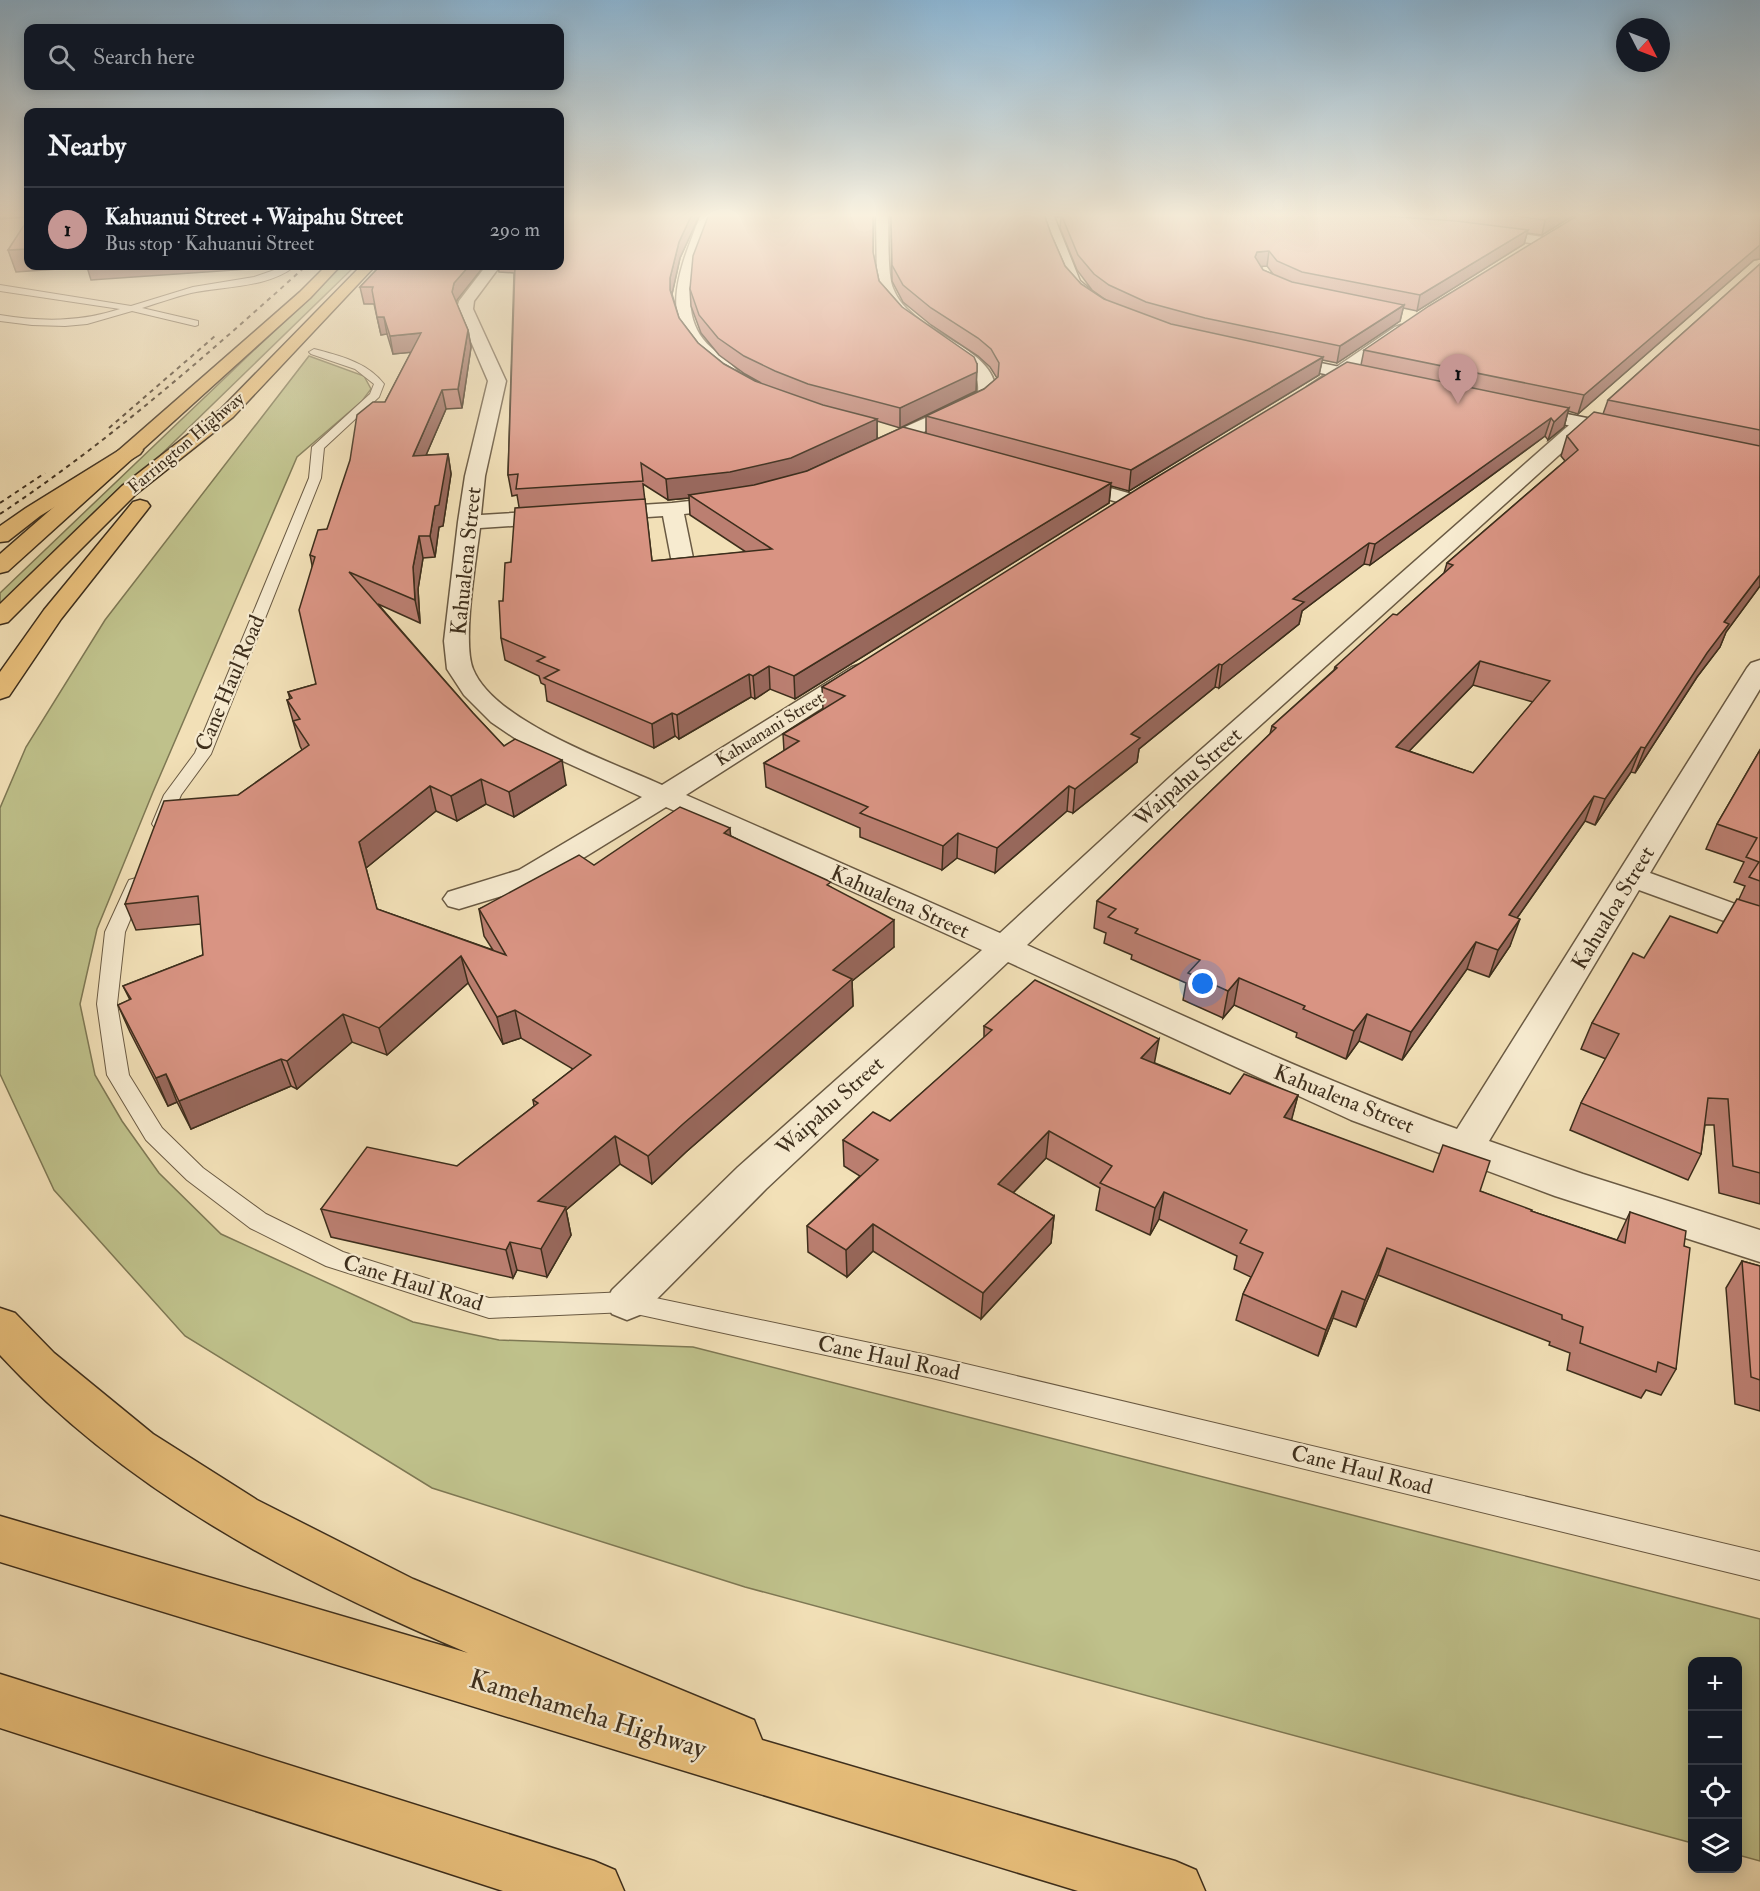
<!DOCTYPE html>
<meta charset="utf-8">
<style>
:root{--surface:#171b24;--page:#242831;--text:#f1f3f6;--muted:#9ea1a6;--line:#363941;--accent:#c59692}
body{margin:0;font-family:"IM FELL Double Pica",serif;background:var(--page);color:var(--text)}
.controls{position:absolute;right:18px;bottom:18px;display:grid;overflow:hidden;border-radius:12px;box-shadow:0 3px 15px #0003}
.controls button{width:54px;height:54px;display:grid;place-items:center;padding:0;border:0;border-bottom:2px solid var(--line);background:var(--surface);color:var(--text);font:30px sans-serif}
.compass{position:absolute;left:1616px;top:18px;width:54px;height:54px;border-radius:50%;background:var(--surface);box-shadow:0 3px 15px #0003;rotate:132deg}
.you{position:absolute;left:1203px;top:984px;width:21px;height:21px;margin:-15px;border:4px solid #fff;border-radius:50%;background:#1a73e8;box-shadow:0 0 0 9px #1a73e833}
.badge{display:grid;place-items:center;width:39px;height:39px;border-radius:50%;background:var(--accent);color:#111;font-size:20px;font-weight:700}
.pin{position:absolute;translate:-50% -50px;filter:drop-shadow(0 2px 3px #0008)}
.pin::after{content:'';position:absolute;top:32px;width:21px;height:18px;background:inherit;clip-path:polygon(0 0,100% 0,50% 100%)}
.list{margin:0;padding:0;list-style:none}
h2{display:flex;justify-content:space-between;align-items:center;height:78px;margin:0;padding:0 24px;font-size:26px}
h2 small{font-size:20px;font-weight:400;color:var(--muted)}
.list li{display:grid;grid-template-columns:39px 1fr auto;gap:18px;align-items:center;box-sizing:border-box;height:84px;padding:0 24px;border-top:2px solid var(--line)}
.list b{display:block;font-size:22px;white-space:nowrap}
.list p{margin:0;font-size:20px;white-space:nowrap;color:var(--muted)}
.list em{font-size:20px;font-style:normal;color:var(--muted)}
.icon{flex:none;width:33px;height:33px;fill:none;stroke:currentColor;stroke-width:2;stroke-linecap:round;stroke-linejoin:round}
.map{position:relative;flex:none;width:1760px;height:1891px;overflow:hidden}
.search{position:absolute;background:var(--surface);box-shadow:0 3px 15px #0003;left:24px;top:24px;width:540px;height:66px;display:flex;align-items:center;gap:15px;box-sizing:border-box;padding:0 21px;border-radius:12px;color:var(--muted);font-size:22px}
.panel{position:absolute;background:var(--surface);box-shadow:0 3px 15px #0003;left:24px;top:108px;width:540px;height:162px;border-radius:12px}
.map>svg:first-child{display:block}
.green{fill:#bfc18b;stroke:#7e7854;stroke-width:1.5}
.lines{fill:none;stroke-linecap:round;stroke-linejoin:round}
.lane-casing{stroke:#6a5a43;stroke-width:2}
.street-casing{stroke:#6a5a43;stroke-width:3}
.secondary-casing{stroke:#3d2e1c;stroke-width:3}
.primary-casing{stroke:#3d2e1c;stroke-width:3}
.highway-casing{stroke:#3d2e1c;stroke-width:3}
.lane{fill:#f7ebd0;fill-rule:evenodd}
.street{fill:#f7ebd0;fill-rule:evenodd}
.secondary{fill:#f7ebd0;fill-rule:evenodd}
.primary{fill:#e9c07c;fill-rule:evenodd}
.highway{fill:#e9c07c;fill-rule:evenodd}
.rail{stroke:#3d2e1c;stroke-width:2;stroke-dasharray:4.5 4.5;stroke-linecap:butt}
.wall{fill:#bb7f71;stroke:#3d2e1c;stroke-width:1.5;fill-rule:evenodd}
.shaded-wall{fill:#98685c;stroke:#3d2e1c;stroke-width:1.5}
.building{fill:#d99483;stroke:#3d2e1c;stroke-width:1.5;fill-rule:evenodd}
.labels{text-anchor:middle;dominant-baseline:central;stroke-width:4.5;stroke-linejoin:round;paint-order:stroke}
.far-street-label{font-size:18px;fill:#3d2e1c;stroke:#f7ebd0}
.street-label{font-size:22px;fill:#3d2e1c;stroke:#f7ebd0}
.near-street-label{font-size:27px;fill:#3d2e1c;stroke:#f7ebd0}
</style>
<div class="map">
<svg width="1760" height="1891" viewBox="0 0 1760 1891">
<rect width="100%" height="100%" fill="#f2e0b7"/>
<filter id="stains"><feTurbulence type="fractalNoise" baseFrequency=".00333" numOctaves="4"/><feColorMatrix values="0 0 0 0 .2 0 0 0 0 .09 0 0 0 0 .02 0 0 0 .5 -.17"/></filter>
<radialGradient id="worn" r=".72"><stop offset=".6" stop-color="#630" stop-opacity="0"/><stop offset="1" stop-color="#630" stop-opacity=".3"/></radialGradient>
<g class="green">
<path d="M342 266H355L0 611V593Z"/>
<path d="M309 356 364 376 371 389 362 401 297 457 153 792 97 929 80 1004 95 1075 122 1121 159 1173 221 1234 413 1322 499 1340 693 1347 1760 1619V1861L1738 1855V1662H1692V1843L745 1587 432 1488 185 1336 54 1190 0 1074V808L26 747 105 620Z"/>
</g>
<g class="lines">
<g class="lane-casing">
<g id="lane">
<path d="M286 266H295C268 288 224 286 191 293 175 297 158 303 142 308L198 321V325L195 326 132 311 87 324 65 326 32 325 0 321V315C42 322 80 322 120 309L0 291V285L131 306 193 287 254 277Z"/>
<path d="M314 349C340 356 367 362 384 384L379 397 324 448 321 478 211 754 181 795 167 828H155L152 824 164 795 195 753 309 478 312 447 370 394 374 384 355 369 311 354 309 352Z"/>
<path d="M136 878 143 880 145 884 125 932 117 1004 129 1075 162 1128 203 1168 266 1214 343 1252 489 1298 627 1292 932 1356 1760 1552V1580L932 1378 627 1312 489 1318 326 1266 250 1228 187 1180 146 1140 107 1075 97 1004 105 932 127 884 129 880Z"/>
</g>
</g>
<g class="street-casing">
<g id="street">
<path d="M701 214H713C700 251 675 303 703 339 713 352 730 360 740 374L737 378C724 381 716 370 706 362 654 320 682 264 701 214Z"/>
<path d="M876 214H888C889 232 887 274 893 288 911 336 997 344 996 394L982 406 874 454 867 452 864 448 867 444 970 398 978 392C979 380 976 375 968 367 934 340 896 327 877 286Z"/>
<path d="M1482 228 1543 237 1550 241 1543 245 1477 235 1475 232 1477 229Z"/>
<path d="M486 266H500L474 301 473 309 506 381 485 476 481 515 672 503 734 496 741 498 744 502 741 506 734 508 684 514 693 558 690 563 682 565 674 563 671 558 663 516 480 528C476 560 462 642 473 669 494 722 612 762 662 785L852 667 861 664 870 667 874 672 870 677 686 795 1000 933 1170 777 1576 419H1590L1592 423 1590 427 1190 789 1027 945C1169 1009 1310 1076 1457 1129L1747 668 1751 663 1760 660V689L1650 873 1760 913V934L1639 890 1489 1141 1583 1174 1760 1230V1262L1555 1196 1351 1120 1008 962 766 1189 642 1314 627 1320 612 1314 606 1302 612 1290 738 1167 982 950 666 807 541 884 459 909 448 906 443 899 448 892 519 870 642 797 519 741 491 722 464 695 447 669 444 641 458 522 465 476 488 381 457 309 459 301Z"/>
<path d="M1401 325 1407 327 1409 330 1407 333 1322 391H1310L1307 387 1395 327Z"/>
<path d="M1067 476 1139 496 1142 500 1139 504 1132 506 1060 486 1057 482 1060 478Z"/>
</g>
</g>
<g class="secondary-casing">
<g id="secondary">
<path d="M1041 214H1053L1080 281 1103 300 1106 303 1103 306C1068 315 1049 237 1041 214Z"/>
<path d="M1278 354 1378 375 1384 376 1387 380 1384 384 1378 385 1272 363 1270 359 1272 355Z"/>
<path d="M1522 405 1627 426 1634 428 1636 432 1634 436 1627 438 1516 414 1513 410 1516 406Z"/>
</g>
</g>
<g class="primary-casing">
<g id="primary">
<path d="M326 266H340L310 298 8 571 0 573V554L300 292Z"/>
<path d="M361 266H375L233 417 136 494 8 622 0 624V604L122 486 221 409Z"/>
<path d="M140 500 147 502 150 506 147 510 61 619 9 696 0 699V672L44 610 133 502Z"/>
<path d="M0 1308 15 1313 54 1353 153 1434 257 1500 413 1579 754 1720 762 1740 1175 1861 1196 1870 1205 1891H1078L0 1562V1516L468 1653C298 1581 127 1493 0 1355Z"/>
<path d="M0 1674 594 1861 615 1870 624 1891H503L0 1728Z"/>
</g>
</g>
<g class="highway-casing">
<path id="highway" d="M133 444 140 446 143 450 140 454 40 516 8 541 0 542V526L26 508 126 446Z"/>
</g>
<use href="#lane" class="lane"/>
<use href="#street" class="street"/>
<use href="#secondary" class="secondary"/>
<use href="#primary" class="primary"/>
<use href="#highway" class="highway"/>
<g class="rail">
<path d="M109 428 215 336"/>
<path d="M0 503 45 473"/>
<path d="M0 514C110 441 208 354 306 266"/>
</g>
</g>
<g class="wall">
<path d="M560 214H700L680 258 672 294 679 318 698 343 724 364 755 381 761 383 745 374 719 355 701 333 691 306 690 289 709 214H874L873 253 879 281 902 307 977 364 976 391 900 428 877 421V439L926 433V416L984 389 997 378 990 367 978 356 931 325 903 302 892 281 891 222 889 214H1044L1051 234 1065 266 1081 284 1106 300 1092 290 1077 270 1060 228 1061 217H1056L1055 214H1576L1542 235 1527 233 1524 244 1417 311 1403 308 1400 321 1337 363 1322 360 1319 375 1129 491 1111 486 1109 503 795 699 770 689 755 699 751 697 679 739 675 736 654 748 547 701 545 685 541 683 539 676 505 660 501 638 503 601 511 562 519 507 517 495 512 496 508 475 514 273 499 272 498 266H560ZM1261 266H1267L1273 274 1263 270ZM643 484 668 500 689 498 690 515 746 552 652 561Z"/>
<path d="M1760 214V259L1754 260 1578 414 1568 411 1564 427 1548 440 1545 436 1370 565 1364 564 1302 611 1299 624 1219 688 1215 687 1139 749 1137 762 1073 813 1067 811 995 873 957 858 942 870 860 837V828L766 787 764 763 784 751 783 734 823 709 822 687 1361 365 1364 350Z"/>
<path d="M1760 264V586L1726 632 1720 647 1697 677 1635 773 1631 772 1595 825 1585 821 1517 918 1510 946 1489 977 1467 969 1402 1060 1359 1041 1346 1059 1296 1037 1297 1033 1234 1005 1223 1018 1183 1000 1186 983 1131 959 1132 955 1104 943 1106 933 1094 928 1097 901 1270 734 1272 726 1334 670 1335 667 1397 615 1444 573 1447 563 1565 461 1561 456 1567 436 1603 414 1608 400ZM1473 685 1533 702 1473 773 1409 751Z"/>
<path d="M380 266 457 300 456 302 468 330 471 347 462 408 446 409 426 455 448 454 451 474 443 526 439 527 435 557 423 558 418 589 420 623 378 604 473 713 504 746 566 785 514 817 486 804 457 821 436 811 366 868 377 909 493 950 484 936 479 909 594 865 731 836 831 887 894 947 852 981 853 1006 686 1152 652 1184 620 1164 566 1210 571 1235 547 1277 517 1270 513 1278 331 1237 321 1209 457 1166 534 1106 533 1100 573 1069 521 1038 503 1044 468 983 387 1055 352 1042 297 1089 291 1086 191 1129 177 1102 168 1106 130 1032 118 1005 130 1000 123 986 203 955 201 924 136 930 125 904 238 795 302 750 300 746 287 700 290 699 288 692 316 684 312 565 310 555 327 529 385 402 411 352 393 354 387 334 381 335 374 304H364L360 287Z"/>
<path d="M1760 750V1204L1719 1193 1714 1125H1705L1701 1154 1688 1180 1570 1130 1581 1103 1606 1059 1581 1049 1592 1023 1644 958 1717 933 1739 899 1745 886 1734 882 1744 862 1706 849 1717 824Z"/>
<path d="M984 1026 1155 1063 1230 1094 1298 1095 1291 1120 1480 1191 1531 1211 1617 1240 1630 1212 1684 1246 1676 1369 1661 1395 1646 1390 1641 1398 1567 1370 1570 1353 1549 1345 1550 1342 1378 1275 1356 1327 1333 1318 1318 1356 1236 1320 1243 1294 1251 1277 1234 1269 1237 1256 1159 1219 1150 1235 1096 1210 1100 1188 1046 1158 1013 1193 1054 1216 1051 1243 981 1319 873 1251 847 1277 808 1252 807 1226 860 1176 844 1166 843 1140 890 1121 984 1038Z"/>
<path d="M1742 1261 1760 1266V1411L1735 1404 1726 1288Z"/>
</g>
<g class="shaded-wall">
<path d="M0 214H28V217L0 219Z"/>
<path d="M692 214H700L680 258 672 294 670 290V278L679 242Z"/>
<path d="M1556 214H1576L1542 235 1545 220Z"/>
<path d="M1528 230 1524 244 1417 311 1420 295Z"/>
<path d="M1759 245H1760V259L1754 260 1578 414 1584 395Z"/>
<path d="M28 249V266H281L277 267 91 280 87 267 16 272 8 250Z"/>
<path d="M1269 251 1267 266 1255 267V257L1257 252Z"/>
<path d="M469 266H484L457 300 455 308 452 292 454 283Z"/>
<path d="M1404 305 1400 321 1337 363 1340 346Z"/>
<path d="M377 317H384L387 334 381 335Z"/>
<path d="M468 330 471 347 462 408 458 389Z"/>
<path d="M421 333 425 351 393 354 390 336Z"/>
<path d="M1323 357 1319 375 1129 491 1131 470Z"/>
<path d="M977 364 976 391 900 428V408Z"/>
<path d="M442 390 446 409 417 476 413 456Z"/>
<path d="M1569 408 1564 427 1548 440 1554 422Z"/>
<path d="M1551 418 1545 436 1370 565 1375 544Z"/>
<path d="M877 419V439L792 478 732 493 689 495V498L668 500 666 479Z"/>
<path d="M448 454 451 474 443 526 439 527 435 557 430 536 435 506Z"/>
<path d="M1111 483 1109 503 795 699 794 676Z"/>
<path d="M419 536 423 558 418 589 420 623 415 600 413 567Z"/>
<path d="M1369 543 1364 564 1302 611 1299 624 1219 688 1222 665 1293 599Z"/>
<path d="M1760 575V586L1726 632 1720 647 1697 677 1635 773 1645 748 1724 622Z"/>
<path d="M1480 661 1473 685 1389 772 1396 747Z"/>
<path d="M1219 664 1215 687 1139 749 1137 762 1073 813 1075 789 1131 734Z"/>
<path d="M769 666 770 689 755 699 753 676Z"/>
<path d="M749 674 751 697 679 739 677 715Z"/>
<path d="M672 713 675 736 654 748 652 724Z"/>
<path d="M1641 747 1631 772 1595 825 1605 799Z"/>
<path d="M562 760 566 785 514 817 509 792Z"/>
<path d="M481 779 486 804 457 821 451 796Z"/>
<path d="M430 786 436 811 366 868 359 842Z"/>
<path d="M1069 786 1067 811 995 873 997 848Z"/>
<path d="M1594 796 1585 821 1500 942 1509 915Z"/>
<path d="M730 828 732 854 724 833Z"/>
<path d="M958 833 957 858 942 870 943 846Z"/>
<path d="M1520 919 1510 946 1489 977 1498 950Z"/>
<path d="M894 920V947L852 981 853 1006 686 1152 652 1184 648 1156 833 970Z"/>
<path d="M1476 942 1467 969 1402 1060 1411 1032Z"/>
<path d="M461 956 468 983 387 1055 379 1028Z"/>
<path d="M1239 978 1234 1005 1223 1018 1228 991Z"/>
<path d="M515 1010 521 1038 503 1044 497 1017Z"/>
<path d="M343 1014 352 1042 297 1089 287 1061Z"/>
<path d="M1367 1014 1359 1041 1346 1059 1354 1031Z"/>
<path d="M1159 1039 1154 1065 1141 1058Z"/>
<path d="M281 1059 291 1086 191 1129 179 1101Z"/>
<path d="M166 1074 177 1102 168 1106 156 1078Z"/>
<path d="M1298 1095 1291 1122 1284 1117Z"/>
<path d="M1049 1131 1046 1158 996 1211 998 1184Z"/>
<path d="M615 1136 620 1164 566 1210 571 1235 547 1277 541 1249 538 1201Z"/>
<path d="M1164 1192 1159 1219 1150 1235 1155 1208Z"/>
<path d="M1054 1216 1051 1243 981 1319 983 1293Z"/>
<path d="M873 1224V1251L847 1277 846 1250Z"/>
<path d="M510 1242 517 1270 513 1278 506 1250Z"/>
<path d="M1387 1248 1378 1275 1356 1327 1365 1300Z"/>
<path d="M1342 1291 1333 1318 1318 1356 1326 1330Z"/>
</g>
<g class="building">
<path d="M560 214H692L679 242 670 278V290L679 318 698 343 724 364 755 381 823 405 877 419 791 458 730 472 666 479 641 463 643 481 516 489 518 474 508 475 515 266H560Z"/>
<path d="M709 214H873V252L879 281 902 307 974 357 977 364V372L900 408 808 384 775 371 744 356 718 338 699 315 690 289 693 256Z"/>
<path d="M891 214H1044L1051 234 1065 266 1081 284 1104 299 1171 324 1323 357 1131 470 926 416 984 389 998 377 999 363 991 349 978 338 931 308 903 285 892 265Z"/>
<path d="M1061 214 1370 215 1456 221 1528 230 1420 295 1302 272 1277 261 1269 251 1257 252 1255 257 1263 270 1292 282 1404 305 1340 346 1205 318 1146 302 1109 285 1094 274 1078 255Z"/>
<path d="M1498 214H1556L1545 220Z"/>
<path d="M1580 214H1760V245L1584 395 1364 350 1429 306Z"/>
<path d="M28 219V249L8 250Z"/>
<path d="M1760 264V430L1608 400Z"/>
<path d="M380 266H469L454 283 452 292 468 330 458 389 442 390 413 456 448 454 439 505 435 506 430 536H419L413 567 415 600 349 572 473 713 504 746 515 739 562 760 509 792 481 779 451 796 430 786 359 842 377 909 506 955 479 909 579 855 594 865 680 807 730 828 724 833 831 882 827 885 894 920 833 970 852 979 683 1124 648 1156 615 1136 538 1201 566 1207 541 1249 510 1242 506 1250 321 1209 367 1147 457 1166 538 1103 533 1100 591 1055 515 1010 497 1017 461 956 379 1028 343 1014 287 1061 281 1059 179 1101 166 1074 156 1078 118 1005 131 999 123 986 203 955 198 896 125 904 164 801 238 795 309 745 293 721 300 719 287 700 292 698 288 692 316 684 299 610 315 557 310 555 318 530 327 529 350 460 357 415 373 402H385L421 333 390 336 384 317H377L372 290 373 287H360Z"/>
<path d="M1347 362 1569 408 1554 422 1551 418 1375 544 1369 543 1293 599 1304 602 1222 665 1219 664 1131 734 1140 738 1075 789 1069 786 997 848 958 833 943 846 860 813 868 807 764 763 799 741 783 734 845 696 822 687 1142 486Z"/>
<path d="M1594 412 1760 446V575L1724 622 1729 624 1707 653 1645 748 1641 747 1605 799 1594 796 1509 915 1520 919 1498 950 1476 942 1411 1032 1367 1014 1354 1031 1303 1009 1305 1006 1239 978 1228 991 1188 973 1200 960 1135 933 1138 929 1108 917 1116 909 1097 901 1276 728 1272 726 1337 668 1335 667 1393 614 1397 615 1453 565 1447 563 1578 450 1567 436ZM1480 661 1550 681 1473 773 1396 747Z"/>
<path d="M903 427 1111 483 794 676 769 666 753 676 749 674 677 715 672 713 652 724 544 678 559 670 537 661 545 657 501 638 499 601H503L505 563 511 562 515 508 645 499 652 561 772 549 689 495 754 485 807 471Z"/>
<path d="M1760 750V881L1749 877 1759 862 1746 857 1757 838 1717 824Z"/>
<path d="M1737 899 1760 906V1173L1733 1166 1728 1099 1708 1098 1701 1154 1581 1103 1619 1034 1592 1023 1633 953 1644 958 1670 916 1717 933Z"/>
<path d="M1035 980 1159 1039 1141 1058 1230 1094 1244 1074 1298 1095 1284 1117 1433 1172 1443 1145 1490 1161 1480 1191 1532 1210 1531 1211 1625 1243 1630 1212 1686 1231 1684 1246 1690 1248 1676 1369 1658 1362 1656 1372 1580 1343 1583 1327 1562 1319V1315L1387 1248 1365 1300 1342 1291 1326 1330 1243 1294 1263 1253 1240 1243 1247 1230 1164 1192 1155 1208 1100 1183 1112 1166 1049 1131 998 1184 1054 1216 983 1293 873 1224 846 1250 807 1226 878 1160 843 1140 873 1112 890 1121 992 1030 984 1026Z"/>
<path d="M1742 1261 1760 1266V1380L1751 1377Z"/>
</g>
<linearGradient id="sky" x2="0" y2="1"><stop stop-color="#8bb6d5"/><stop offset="0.45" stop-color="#f9f1df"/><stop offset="1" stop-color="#f9f1df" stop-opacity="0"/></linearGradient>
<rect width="1760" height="478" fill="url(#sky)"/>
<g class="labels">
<g class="far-street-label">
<text transform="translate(186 443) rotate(-40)">Farrington Highway</text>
<text transform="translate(770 729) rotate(-32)">Kahuanani Street</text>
</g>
<g class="street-label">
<text transform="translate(466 561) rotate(-84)">Kahualena Street</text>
<text transform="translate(230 683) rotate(-67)">Cane Haul Road</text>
<text transform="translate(1188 777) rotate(-42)">Waipahu Street</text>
<text transform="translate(900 902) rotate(24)">Kahualena Street</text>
<text transform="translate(1613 908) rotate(-59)">Kahualoa Street</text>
<text transform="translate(1344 1099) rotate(22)">Kahualena Street</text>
<text transform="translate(830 1106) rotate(-42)">Waipahu Street</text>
<text transform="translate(413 1283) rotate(17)">Cane Haul Road</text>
<text transform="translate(889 1358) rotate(12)">Cane Haul Road</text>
<text transform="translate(1362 1470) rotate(14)">Cane Haul Road</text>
</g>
<g class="near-street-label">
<text transform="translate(588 1714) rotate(17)">Kamehameha Highway</text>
</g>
</g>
<rect width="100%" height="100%" filter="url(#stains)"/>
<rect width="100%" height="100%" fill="url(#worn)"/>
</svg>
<div class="controls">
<button>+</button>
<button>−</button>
<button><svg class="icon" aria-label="locate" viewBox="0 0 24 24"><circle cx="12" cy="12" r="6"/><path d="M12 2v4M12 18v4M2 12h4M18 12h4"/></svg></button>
<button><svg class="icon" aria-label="layers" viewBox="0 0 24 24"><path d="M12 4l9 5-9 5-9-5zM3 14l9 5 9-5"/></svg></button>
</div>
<svg class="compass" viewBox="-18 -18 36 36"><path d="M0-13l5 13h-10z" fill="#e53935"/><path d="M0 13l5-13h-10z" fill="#9ea1a6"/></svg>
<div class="you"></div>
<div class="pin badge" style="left:1458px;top:404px">1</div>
<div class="search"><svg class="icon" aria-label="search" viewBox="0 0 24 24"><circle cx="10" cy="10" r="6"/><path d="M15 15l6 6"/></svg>Search here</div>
<section class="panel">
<h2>Nearby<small></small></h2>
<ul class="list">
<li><span class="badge">1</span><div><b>Kahuanui Street + Waipahu Street</b><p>Bus stop · Kahuanui Street</p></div><em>290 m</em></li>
</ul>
</section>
</div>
